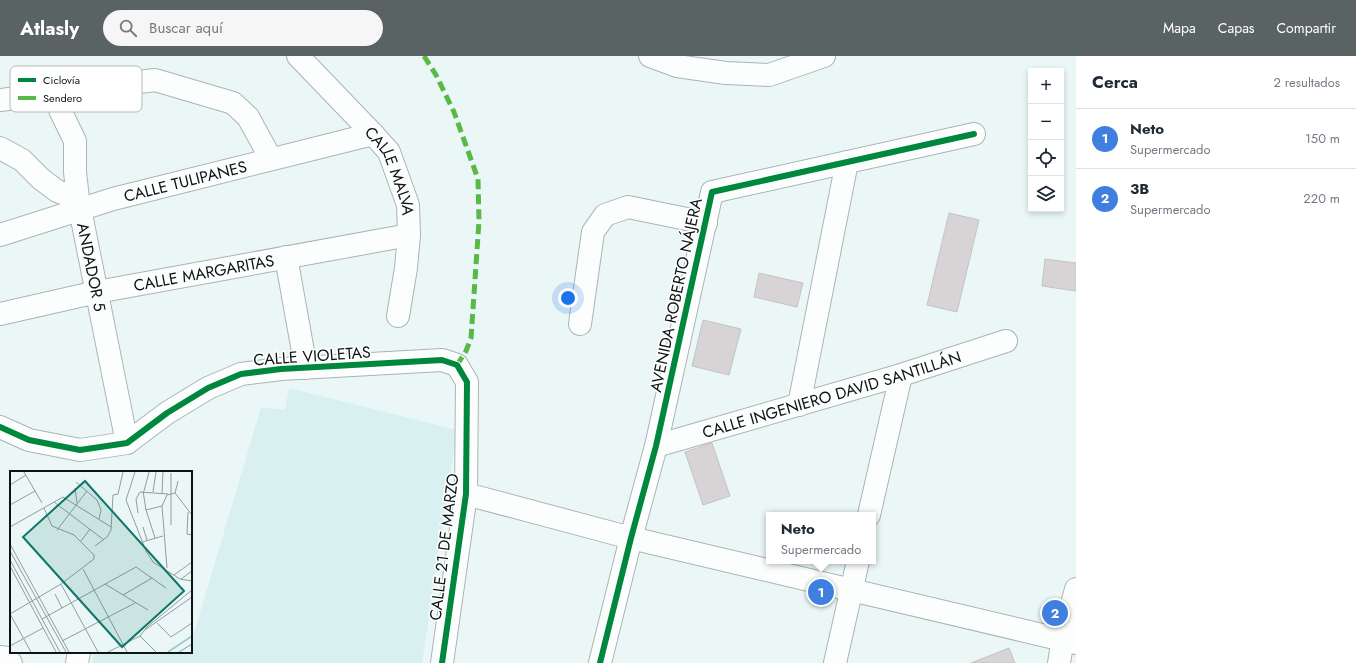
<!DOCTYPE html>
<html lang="es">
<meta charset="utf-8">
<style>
:root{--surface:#fff;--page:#f6f6f7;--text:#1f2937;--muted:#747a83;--line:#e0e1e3;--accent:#5a6363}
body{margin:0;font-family:Jost,sans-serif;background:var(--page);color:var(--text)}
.controls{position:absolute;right:12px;top:12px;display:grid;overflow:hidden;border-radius:0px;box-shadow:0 2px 6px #0003}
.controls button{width:36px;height:36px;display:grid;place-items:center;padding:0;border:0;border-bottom:1px solid var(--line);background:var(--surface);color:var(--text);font:20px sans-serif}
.you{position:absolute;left:568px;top:242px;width:14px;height:14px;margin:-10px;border:3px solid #fff;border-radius:50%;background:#1a73e8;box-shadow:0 0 0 6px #1a73e833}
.badge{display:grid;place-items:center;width:26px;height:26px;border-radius:50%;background:var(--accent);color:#fff;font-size:13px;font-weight:700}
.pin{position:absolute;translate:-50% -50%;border:2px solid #fff;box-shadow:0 1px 4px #0006}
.popup{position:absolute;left:766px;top:456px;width:110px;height:52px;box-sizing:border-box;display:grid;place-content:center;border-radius:0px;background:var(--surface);filter:drop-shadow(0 1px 3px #0005);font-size:13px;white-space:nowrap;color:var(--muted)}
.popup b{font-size:15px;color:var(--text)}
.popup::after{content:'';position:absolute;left:50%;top:100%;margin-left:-8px;border:8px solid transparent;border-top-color:var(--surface)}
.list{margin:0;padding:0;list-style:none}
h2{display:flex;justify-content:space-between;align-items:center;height:52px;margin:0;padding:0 16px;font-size:17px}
h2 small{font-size:13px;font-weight:400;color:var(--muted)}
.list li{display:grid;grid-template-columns:26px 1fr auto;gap:12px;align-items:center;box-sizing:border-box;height:60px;padding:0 16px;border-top:1px solid var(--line)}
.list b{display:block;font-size:15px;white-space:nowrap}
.list p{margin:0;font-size:13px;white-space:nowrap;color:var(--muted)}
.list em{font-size:13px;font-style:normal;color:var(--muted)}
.icon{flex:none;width:22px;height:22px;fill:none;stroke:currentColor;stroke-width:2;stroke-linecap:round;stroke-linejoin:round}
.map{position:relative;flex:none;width:1076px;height:607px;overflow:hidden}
header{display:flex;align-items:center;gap:24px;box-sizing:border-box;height:56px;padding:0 20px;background:var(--accent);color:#fff}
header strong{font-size:19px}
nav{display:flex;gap:22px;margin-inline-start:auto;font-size:14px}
.search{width:280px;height:36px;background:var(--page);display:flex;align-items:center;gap:10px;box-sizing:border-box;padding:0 14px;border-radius:22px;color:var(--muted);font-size:15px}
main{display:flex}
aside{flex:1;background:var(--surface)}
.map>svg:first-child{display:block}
.built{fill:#d8f0f0}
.building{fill:#d8d4d5;stroke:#c2c3c4}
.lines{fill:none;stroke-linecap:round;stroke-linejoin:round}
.minor-casing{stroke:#abb4b4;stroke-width:24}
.major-casing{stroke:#abb4b4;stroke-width:24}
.minor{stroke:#fcfefe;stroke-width:22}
.major{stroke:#fcfefe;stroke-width:22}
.quiet{stroke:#58b947;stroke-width:5;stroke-dasharray:10 5;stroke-linecap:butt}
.cycleway-casing{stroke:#fff;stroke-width:8}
.cycleway{stroke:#00873e;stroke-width:6}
.labels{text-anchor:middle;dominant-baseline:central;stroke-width:3;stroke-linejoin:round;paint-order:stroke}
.street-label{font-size:16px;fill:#0c1414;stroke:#fff}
.inset-river{fill:none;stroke:#9fcbcd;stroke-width:2}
.inset-road{fill:none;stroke:#929c9c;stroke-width:1}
.view{fill:#0f766e;fill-opacity:0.15;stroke:#0f766e;stroke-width:2}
.inset-edge{fill:none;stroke:#0c1414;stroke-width:2}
.key{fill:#fff;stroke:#b6b8b8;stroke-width:1}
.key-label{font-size:11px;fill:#0c1414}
</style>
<header>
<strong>Atlasly</strong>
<div class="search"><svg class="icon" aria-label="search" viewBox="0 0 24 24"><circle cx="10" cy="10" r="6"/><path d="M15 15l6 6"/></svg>Buscar aquí</div>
<nav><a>Mapa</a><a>Capas</a><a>Compartir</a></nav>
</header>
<main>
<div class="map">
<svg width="1076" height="607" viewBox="0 0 1076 607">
<rect width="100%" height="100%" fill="#ebf7f7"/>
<path class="built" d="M289 332 457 374 422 607H92L94 596H191V574H195L261 351 285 354Z"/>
<g class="building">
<path d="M949 157 979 164 957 256 927 249Z"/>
<path d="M1045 203 1076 207V235L1042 230Z"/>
<path d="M759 217 803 227 797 251 754 241Z"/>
<path d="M703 264 741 273 729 319 692 310Z"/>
<path d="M712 387 730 440 703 449 685 396Z"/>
<path d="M1009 592 1015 607H971Z"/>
</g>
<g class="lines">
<g class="minor-casing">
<g id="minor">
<path id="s1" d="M298 0 373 78 389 96 408 149 409 179 406 212 398 260"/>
<path d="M650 0 677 10 726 17 769 19 824 0"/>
<path id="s2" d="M60 36V54L75 85V116L78 143 127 387"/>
<path d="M0 44 155 24 233 47 248 61 271 103"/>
<path d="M0 92 22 104 41 123 57 135 78 143"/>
<path id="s3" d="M0 179 113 143 373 78"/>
<path d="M286 201 306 312"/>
<path id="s4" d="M0 258 97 236 409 179"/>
<path d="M580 268 593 176 605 159 628 151 706 167"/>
<path d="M799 349 847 106"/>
<path d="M0 371 29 384 80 394 127 387 167 357 208 332 241 318 281 313 442 304 457 309 467 326 466 438 442 607"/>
<path id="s5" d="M656 390 901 319 1006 285"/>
<path d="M466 438 631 482 1076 587"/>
<path d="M869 459 901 319"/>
<path d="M0 601 7 602 11 607"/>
<path d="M77 607 79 596"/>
<path d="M600 607 631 482 656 390 712 136 974 78"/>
<path d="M835 607 858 505"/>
</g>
</g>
<g class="major-casing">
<path id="major" d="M1059 607 1063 583 1076 533"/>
</g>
<use href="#minor" class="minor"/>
<use href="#major" class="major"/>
<path class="quiet" d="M424 0 436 19 454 56 478 123 479 165 471 282 466 295 457 309"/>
<g class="cycleway-casing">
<g id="cycleway">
<path d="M0 371 29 384 80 394 127 387 167 357 208 332 241 318 281 313 442 304 457 309 467 326 466 438 442 607"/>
<path d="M600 607 631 482 656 390 712 136 974 78"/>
</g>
</g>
<use href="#cycleway" class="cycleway"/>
</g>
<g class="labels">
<g class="street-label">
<text stroke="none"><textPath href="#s1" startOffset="150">CALLE MALVA</textPath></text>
<text stroke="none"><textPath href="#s3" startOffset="193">CALLE TULIPANES</textPath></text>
<text stroke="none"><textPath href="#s2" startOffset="180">ANDADOR 5</textPath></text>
<text stroke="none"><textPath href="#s4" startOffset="208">CALLE MARGARITAS</textPath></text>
<text transform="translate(676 239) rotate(-78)">AVENIDA ROBERTO NÁJERA</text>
<text transform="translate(312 300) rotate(-4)">CALLE VIOLETAS</text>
<text stroke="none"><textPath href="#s5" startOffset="183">CALLE INGENIERO DAVID SANTILLÁN</textPath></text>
<text transform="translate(444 491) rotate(-83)">CALLE 21 DE MARZO</text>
</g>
</g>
<g transform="translate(10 415)">
<rect width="182" height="182" fill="#ebf7f7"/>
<path class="inset-river" d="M158 181 182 165"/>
<path class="inset-road" d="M14 1 32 32M125 1 116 29 136 80 143 91 170 108 182 110M161 2V54M66 11 87 29 91 39 89 48M0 14 16 4M65 17 67 32M133 20 136 39 145 67M134 20 139 1M143 21 146 1M152 22 153 1M165 22 168 10M44 31 94 69M0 34 25 20M152 35 157 97M136 39 152 35 157 24 165 22 182 44M178 41 177 63 182 64M128 42 126 28 130 21 158 23M0 56 53 26 101 56M133 56 137 69M47 59 77 20M71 70 80 58M132 71 153 65M0 73 59 181M85 75 97 66 101 59 103 24 108 23 113 1M0 80 56 181M0 89 50 181M0 95 46 181M73 98 117 181M164 104 182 91M171 108 182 100M51 113 88 181M95 113 138 139M45 123 52 137M113 124 142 107M0 143 51 113 84 88V84L64 64 42 55 34 37M0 143 21 181M32 148 126 96 156 117M147 152 161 166 182 152M135 159 182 126M130 165 137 156 182 119M52 170 125 132M0 175 33 157M98 181 130 165 146 181M169 181 182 173"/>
<path class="view" d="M75 10 174 120 112 176 13 66Z"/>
<rect width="182" height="182" class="inset-edge"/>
</g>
<rect x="10" y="10" width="132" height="46" rx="6" class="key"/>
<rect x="18" y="22" width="18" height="4" fill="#00873e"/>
<rect x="18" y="40" width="18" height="4" fill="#58b947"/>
<g class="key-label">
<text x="43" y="28">Ciclovía</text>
<text x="43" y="46">Sendero</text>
</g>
</svg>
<div class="controls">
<button>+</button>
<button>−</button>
<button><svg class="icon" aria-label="locate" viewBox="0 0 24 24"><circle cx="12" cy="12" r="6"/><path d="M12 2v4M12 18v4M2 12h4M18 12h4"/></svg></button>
<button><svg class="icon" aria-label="layers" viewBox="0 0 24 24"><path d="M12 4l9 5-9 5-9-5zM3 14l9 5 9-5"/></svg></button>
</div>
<div class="you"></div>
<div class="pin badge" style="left:821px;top:536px;background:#3f7fe0">1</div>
<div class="popup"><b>Neto</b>Supermercado</div>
<div class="pin badge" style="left:1055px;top:557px;background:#3f7fe0">2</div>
</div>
<aside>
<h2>Cerca<small>2 resultados</small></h2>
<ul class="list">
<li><span class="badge" style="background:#3f7fe0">1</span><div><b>Neto</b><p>Supermercado</p></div><em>150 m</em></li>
<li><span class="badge" style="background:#3f7fe0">2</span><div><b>3B</b><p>Supermercado</p></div><em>220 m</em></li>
</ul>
</aside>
</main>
